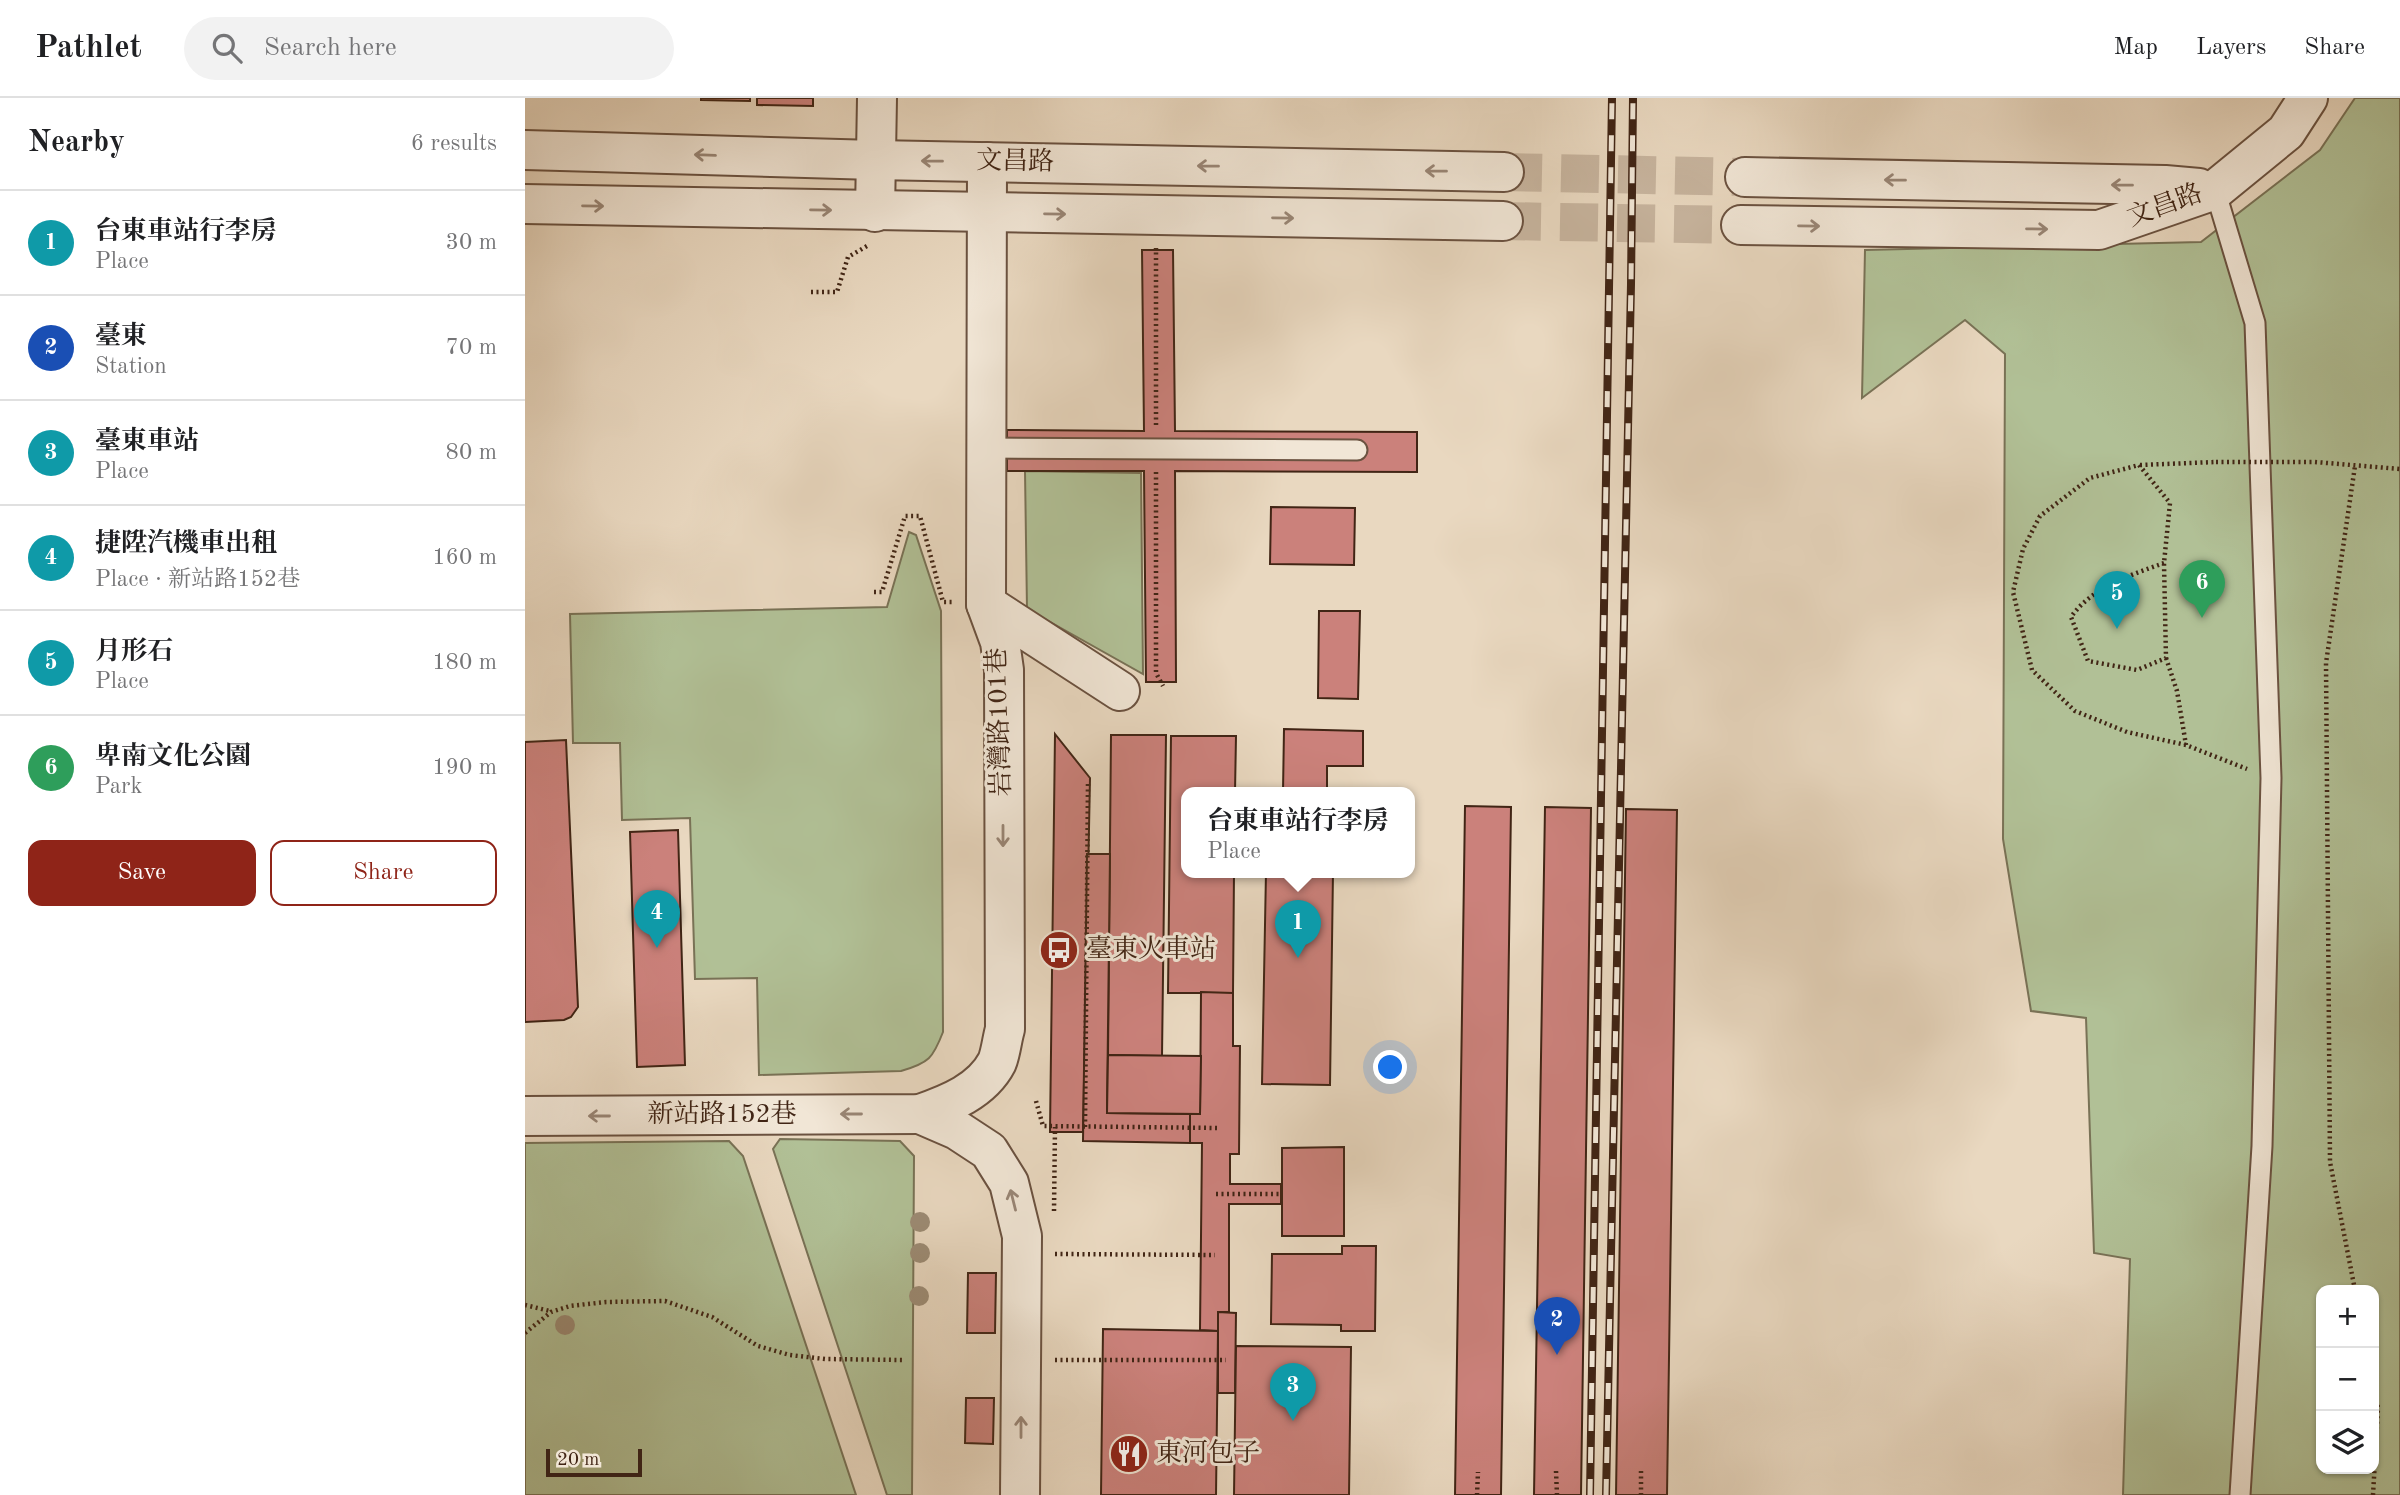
<!DOCTYPE html>
<meta charset="utf-8">
<style>
:root{--surface:#fff;--page:#f2f2f2;--text:#202124;--muted:#757577;--line:#e0e0e0;--accent:#8f2418}
body{margin:0;font-family:"Old Standard TT","Noto Serif TC",serif;background:var(--page);color:var(--text)}
.controls{position:absolute;right:21px;bottom:21px;display:grid;overflow:hidden;border-radius:14px;box-shadow:0 2px 5px #0004}
.controls button{width:63px;height:63px;display:grid;place-items:center;padding:0;border:0;border-bottom:2px solid var(--line);background:var(--surface);color:var(--text);font:35px sans-serif}
.scale{position:absolute;left:21px;bottom:18px;width:96px;box-sizing:border-box;padding-left:7px;border:4px solid #412515;border-top:0;font-size:19px;line-height:24px;white-space:nowrap;color:#412515;-webkit-text-stroke:5px #f1e6d6;paint-order:stroke}
.you{position:absolute;left:866px;top:970px;width:24px;height:24px;margin:-18px;border:5px solid #fff;border-radius:50%;background:#1a73e8;box-shadow:0 0 0 10px #1a73e833}
.badge{display:grid;place-items:center;width:46px;height:46px;border-radius:50%;background:var(--accent);color:#fff;font-size:23px;font-weight:700}
.pin{position:absolute;translate:-50% -58px;filter:drop-shadow(0 2px 4px #0008)}
.pin::after{content:'';position:absolute;top:37px;width:24px;height:21px;background:inherit;clip-path:polygon(0 0,100% 0,50% 100%)}
.popup{position:absolute;left:656px;top:689px;width:234px;height:91px;box-sizing:border-box;display:grid;place-content:center;border-radius:14px;background:var(--surface);filter:drop-shadow(0 2px 5px #0005);font-size:23px;white-space:nowrap;color:var(--muted)}
.popup b{font-size:26px;color:var(--text)}
.popup::after{content:'';position:absolute;left:50%;top:100%;margin-left:-14px;border:14px solid transparent;border-top-color:var(--surface)}
.list{margin:0;padding:0;list-style:none}
h2{display:flex;justify-content:space-between;align-items:center;height:91px;margin:0;padding:0 28px;font-size:30px}
h2 small{font-size:23px;font-weight:400;color:var(--muted)}
.list li{display:grid;grid-template-columns:46px 1fr auto;gap:21px;align-items:center;box-sizing:border-box;height:105px;padding:0 28px;border-top:2px solid var(--line)}
.list b{display:block;font-size:26px;white-space:nowrap}
.list p{margin:0;font-size:23px;white-space:nowrap;color:var(--muted)}
.list em{font-size:23px;font-style:normal;color:var(--muted)}
.actions{display:flex;gap:14px;padding:21px 28px}
.actions a{flex:1;padding:16px 0;border:2px solid var(--accent);border-radius:14px;text-align:center;font-size:24px;color:var(--accent)}
.actions .main{background:var(--accent);color:#fff}
.icon{flex:none;width:38px;height:38px;fill:none;stroke:currentColor;stroke-width:2;stroke-linecap:round;stroke-linejoin:round}
.map{position:relative;flex:none;width:1875px;height:1397px;overflow:hidden}
header{display:flex;align-items:center;gap:42px;box-sizing:border-box;height:98px;padding:0 35px;background:var(--surface);border-bottom:2px solid var(--line)}
header strong{font-size:33px}
nav{display:flex;gap:38px;margin-inline-start:auto;font-size:24px}
.search{width:490px;height:63px;background:var(--page);display:flex;align-items:center;gap:18px;box-sizing:border-box;padding:0 24px;border-radius:38px;color:var(--muted);font-size:26px}
main{display:flex}
aside{flex:1;background:var(--surface)}
.map>svg:first-child{display:block}
.green{fill:#b1c096;stroke:#797256;stroke-width:2;fill-rule:evenodd}
.building{fill:#cb817b;stroke:#412515;stroke-width:2}
.lines{fill:none;stroke-linecap:round;stroke-linejoin:round}
.tertiary-tunnel{stroke:#c7b49e;stroke-width:38;stroke-dasharray:38 19;stroke-linecap:butt}
.service-casing{stroke:#6b5240;stroke-width:23}
.minor-casing{stroke:#6b5240;stroke-width:42}
.tertiary-casing{stroke:#6b5240;stroke-width:42}
.path{stroke:#412515;stroke-width:4.5;stroke-dasharray:2 3.5;stroke-linecap:butt}
.service{stroke:#f1e6d6;stroke-width:19}
.minor{stroke:#f1e6d6;stroke-width:38}
.tertiary{stroke:#f1e6d6;stroke-width:38}
.rail-casing{stroke:#412515;stroke-width:8}
.rail{stroke:#f1e6d6;stroke-width:5;stroke-dasharray:16;stroke-linecap:butt}
.path-bridge{stroke:#412515;stroke-width:4.5;stroke-dasharray:2 3.5;stroke-linecap:butt}
.tree{fill:#9c8b74}
.oneway{stroke:#998676}
.labels{text-anchor:middle;dominant-baseline:central;stroke-width:6;stroke-linejoin:round;paint-order:stroke}
.street-label{font-size:26px;fill:#412515;stroke:#f1e6d6}
.poi-label{font-size:26px;fill:#412515;stroke:#f1e6d6;text-anchor:start}
</style>
<header>
<strong>Pathlet</strong>
<div class="search"><svg class="icon" aria-label="search" viewBox="0 0 24 24"><circle cx="10" cy="10" r="6"/><path d="M15 15l6 6"/></svg>Search here</div>
<nav><a>Map</a><a>Layers</a><a>Share</a></nav>
</header>
<main>
<aside>
<h2>Nearby<small>6 results</small></h2>
<ul class="list">
<li><span class="badge" style="background:#0f9aa8">1</span><div><b>台東車站行李房</b><p>Place</p></div><em>30 m</em></li>
<li><span class="badge" style="background:#1a4fb4">2</span><div><b>臺東</b><p>Station</p></div><em>70 m</em></li>
<li><span class="badge" style="background:#0f9aa8">3</span><div><b>臺東車站</b><p>Place</p></div><em>80 m</em></li>
<li><span class="badge" style="background:#0f9aa8">4</span><div><b>捷陞汽機車出租</b><p>Place · 新站路152巷</p></div><em>160 m</em></li>
<li><span class="badge" style="background:#0f9aa8">5</span><div><b>月形石</b><p>Place</p></div><em>180 m</em></li>
<li><span class="badge" style="background:#2e9e5b">6</span><div><b>卑南文化公園</b><p>Park</p></div><em>190 m</em></li>
</ul>
<div class="actions"><a class="main">Save</a><a>Share</a></div>
</aside>
<div class="map">
<svg width="1875" height="1397" viewBox="0 0 1875 1397">
<rect width="100%" height="100%" fill="#e9d8c0"/>
<filter id="stains"><feTurbulence type="fractalNoise" baseFrequency=".00286" numOctaves="4"/><feColorMatrix values="0 0 0 0 .2 0 0 0 0 .09 0 0 0 0 .02 0 0 0 .5 -.17"/></filter>
<radialGradient id="worn" r=".72"><stop offset=".6" stop-color="#630" stop-opacity="0"/><stop offset="1" stop-color="#630" stop-opacity=".3"/></radialGradient>
<g class="green">
<path d="M1830 0H1875V1397H1598L1605 1161 1569 1155 1561 920 1506 913 1478 741 1480 256 1440 222 1337 300 1340 152 1676 144 1795 52ZM1796 1192H1849V1371H1796Z"/>
<path d="M500 373 616 375 618 576 502 511Z"/>
<path d="M384 434 391 437 416 513 418 934C408 960 404 965 376 973L234 977 232 880 170 881 165 720 97 722 95 645H48L45 516 362 509Z"/>
<path d="M255 1041 375 1043 389 1058 387 1397H362L248 1051Z"/>
<path d="M204 1043 218 1058 331 1397H0V1045Z"/>
</g>
<g class="building">
<path d="M176 0H225V3L176 2Z"/>
<path d="M232 0H288V8L232 7Z"/>
<path d="M617 152H648L650 333 892 334V374L650 373 651 584H621L619 373H482V332L619 333Z"/>
<path d="M746 409 830 410 829 467 745 466Z"/>
<path d="M794 513H835L833 601 793 600Z"/>
<path d="M759 631 838 633V668H802V694H758Z"/>
<path d="M530 636 565 680 558 1034H525Z"/>
<path d="M586 637H641L637 958 583 957Z"/>
<path d="M646 638H711L710 694H661V774H709L708 895H643Z"/>
<path d="M41 642 53 909 46 919 39 922 0 924V644Z"/>
<path d="M940 708 986 709 976 1397H930Z"/>
<path d="M1020 709 1066 710 1056 1397H1009Z"/>
<path d="M1101 711 1152 712 1142 1397H1091Z"/>
<path d="M153 732 160 967 112 969 105 734Z"/>
<path d="M562 756H585L582 1015 665 1016V1045L558 1043Z"/>
<path d="M741 774H808L805 987 737 986Z"/>
<path d="M676 894 708 895V948H715L714 1056H705V1086H756V1106H704V1214H693V1233L675 1232 677 1045H665V1016H675Z"/>
<path d="M583 957 676 958 675 1016 582 1015Z"/>
<path d="M819 1049V1138H757V1050Z"/>
<path d="M817 1148H851L850 1233H816V1227L746 1226 747 1156H817Z"/>
<path d="M443 1175H471L470 1235H442Z"/>
<path d="M693 1214 711 1215 710 1295H693Z"/>
<path d="M578 1231 693 1233 691 1397H576Z"/>
<path d="M711 1248 826 1249 824 1397H709Z"/>
<path d="M441 1300H469L468 1346 440 1345Z"/>
</g>
<g class="lines">
<g class="tertiary-tunnel">
<path d="M979 74 1220 79"/>
<path d="M978 123 1216 127"/>
</g>
<g class="service-casing">
<g id="service">
<path d="M1690 92 1730 225 1746 680 1737 1048 1715 1397"/>
<path d="M461 350 832 352"/>
</g>
</g>
<g class="minor-casing">
<g id="minor">
<path d="M350 114 352 0"/>
<path d="M461 506 595 593"/>
<path d="M395 1016 432 1032 464 1053 484 1085 497 1138 495 1397"/>
<path d="M0 1018 395 1016C424 1006 457 993 472 964 476 954 477 941 480 931L479 572 475 544 461 506 462 64"/>
</g>
</g>
<g class="tertiary-casing">
<g id="tertiary">
<path d="M0 52 350 62 979 74"/>
<path d="M1220 79 1640 87 1674 90"/>
<path d="M0 106 978 123"/>
<path d="M1216 127 1574 132 1690 92 1761 34 1783 0"/>
</g>
</g>
<g class="path">
<path d="M286 194H312L323 159 342 148"/>
<path d="M631 327V150"/>
<path d="M1790 364 1875 371"/>
<path d="M1615 367 1691 364"/>
<path d="M631 374V575L638 588"/>
<path d="M1639 465C1606 477 1567 489 1546 519L1563 563 1612 572 1641 560 1639 465 1645 405 1614 367 1565 380 1515 418 1498 451 1488 494 1507 572 1550 613 1602 634 1661 647 1722 671"/>
<path d="M349 494H357L380 418H395L418 504H428"/>
<path d="M1641 560 1652 593 1661 647"/>
<path d="M511 1003 518 1028 692 1030"/>
<path d="M560 1029 563 684"/>
<path d="M691 1096H757"/>
<path d="M529 1113 530 1029"/>
<path d="M530 1156 690 1157"/>
<path d="M1830 1192 1805 1064 1801 565 1830 368"/>
<path d="M0 1207 25 1213"/>
<path d="M0 1235 26 1214 45 1208 81 1204 140 1203 187 1219 233 1248 265 1257 300 1261 377 1262"/>
<path d="M530 1262H701"/>
<path d="M1031 1373 1032 1397"/>
<path d="M952 1397 953 1374"/>
<path d="M1116 1397V1371"/>
<path d="M1848 1397 1853 1310 1849 1288"/>
</g>
<use href="#service" class="service"/>
<use href="#minor" class="minor"/>
<use href="#tertiary" class="tertiary"/>
<g class="rail-casing">
<g id="rail">
<path d="M1065 1397 1087 0"/>
<path d="M1081 1397 1106 186 1108 0"/>
</g>
</g>
<use href="#rail" class="rail"/>
<path class="path-bridge" d="M1691 364H1790"/>
</g>
<g class="tree">
<circle cx="395" cy="1124" r="10"/>
<circle cx="395" cy="1155" r="10"/>
<circle cx="394" cy="1198" r="10"/>
<circle cx="40" cy="1227" r="10"/>
</g>
<defs><path id="oneway-shaft" d="M-6 0H5M1.5-3L5.5 0L1.5 3" fill="none" stroke-width="1.6" stroke-linecap="round" stroke-linejoin="round" transform="scale(1.75)"/></defs>
<g class="oneway">
<use href="#oneway-shaft" transform="translate(180 57) rotate(-178)"/>
<use href="#oneway-shaft" transform="translate(407 63) rotate(-179)"/>
<use href="#oneway-shaft" transform="translate(683 68) rotate(-179)"/>
<use href="#oneway-shaft" transform="translate(911 73) rotate(-179)"/>
<use href="#oneway-shaft" transform="translate(1370 82) rotate(-179)"/>
<use href="#oneway-shaft" transform="translate(1597 87) rotate(-179)"/>
<use href="#oneway-shaft" transform="translate(68 108) rotate(1)"/>
<use href="#oneway-shaft" transform="translate(296 112) rotate(1)"/>
<use href="#oneway-shaft" transform="translate(530 116) rotate(1)"/>
<use href="#oneway-shaft" transform="translate(758 120) rotate(1)"/>
<use href="#oneway-shaft" transform="translate(1284 128) rotate(1)"/>
<use href="#oneway-shaft" transform="translate(1512 131) rotate(1)"/>
<use href="#oneway-shaft" transform="translate(478 738) rotate(90)"/>
<use href="#oneway-shaft" transform="translate(326 1016) rotate(180)"/>
<use href="#oneway-shaft" transform="translate(74 1018) rotate(180)"/>
<use href="#oneway-shaft" transform="translate(488 1102) rotate(-104)"/>
<use href="#oneway-shaft" transform="translate(496 1329) rotate(-90)"/>
</g>
<defs>
<g id="bus-disc" transform="scale(2.0125)"><circle r="9.5" fill="#8f2418" stroke="#f1e6d6"/><path d="M-5-6H5V4H4V6H2V4H-2V6H-4V4H-5ZM-3.5-4V0h7V-4ZM-3.5 1.2v1.5H-2V1.2ZM2 1.2v1.5H3.5V1.2Z" fill="#fff"/></g>
<g id="restaurant-disc" transform="scale(2.0125)"><circle r="9.5" fill="#8f2418" stroke="#f1e6d6"/><path d="M-5-6h1v4h1v-4h1v4h1v-4h1v5L-1.5 .5V6h-2V.5L-5-1ZM5-6V6H3V1.5H1.5Q1.5-4 5-6Z" fill="#fff"/></g>
</defs>
<g fill-rule="evenodd">
<use href="#bus-disc" x="534" y="852"/>
<use href="#restaurant-disc" x="604" y="1356"/>
</g>
<g class="labels">
<g class="street-label">
<text transform="translate(490 64) rotate(1)">文昌路</text>
<text transform="translate(1640 108) rotate(-20)">文昌路</text>
<text transform="translate(475 624) rotate(-92)">岩灣路101巷</text>
<text x="197" y="1017">新站路152巷</text>
</g>
<g class="poi-label">
<text x="561" y="852">臺東火車站</text>
<text x="631" y="1356">東河包子</text>
</g>
</g>
<rect width="100%" height="100%" filter="url(#stains)"/>
<rect width="100%" height="100%" fill="url(#worn)"/>
</svg>
<div class="controls">
<button>+</button>
<button>−</button>
<button><svg class="icon" aria-label="layers" viewBox="0 0 24 24"><path d="M12 4l9 5-9 5-9-5zM3 14l9 5 9-5"/></svg></button>
</div>
<div class="scale">20 m</div>
<div class="you"></div>
<div class="pin badge" style="left:773px;top:860px;background:#0f9aa8">1</div>
<div class="popup"><b>台東車站行李房</b>Place</div>
<div class="pin badge" style="left:1032px;top:1257px;background:#1a4fb4">2</div>
<div class="pin badge" style="left:768px;top:1323px;background:#0f9aa8">3</div>
<div class="pin badge" style="left:132px;top:850px;background:#0f9aa8">4</div>
<div class="pin badge" style="left:1592px;top:531px;background:#0f9aa8">5</div>
<div class="pin badge" style="left:1677px;top:520px;background:#2e9e5b">6</div>
</div>
</main>
